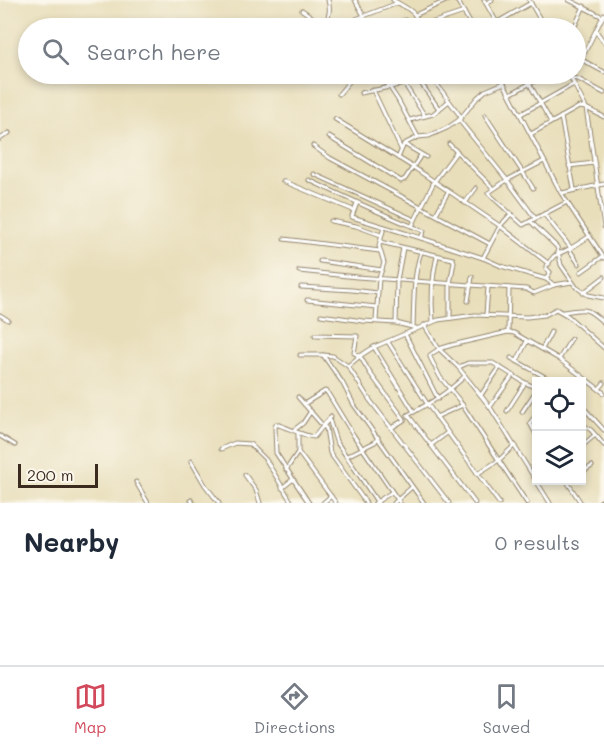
<!DOCTYPE html>
<style>
:root{--surface:#fff;--page:#f6f6f7;--text:#1f2937;--muted:#747a83;--line:#e0e1e3;--accent:#d1495b}
body{margin:0;font-family:Mali,sans-serif;background:var(--page);color:var(--text)}
.controls{position:absolute;right:18px;bottom:18px;display:grid;overflow:hidden;border-radius:0px;box-shadow:0 3px 9px #0003}
.controls button{width:54px;height:54px;display:grid;place-items:center;padding:0;border:0;border-bottom:2px solid var(--line);background:var(--surface);color:var(--text);font:30px sans-serif}
.scale{position:absolute;left:18px;bottom:15px;width:80px;box-sizing:border-box;padding-left:6px;border:3px solid #3b2a1e;border-top:0;font-size:16px;line-height:21px;white-space:nowrap;color:#3b2a1e;-webkit-text-stroke:4px #fbf7ec;paint-order:stroke}
.list{margin:0;padding:0;list-style:none}
h2{display:flex;justify-content:space-between;align-items:center;height:78px;margin:0;padding:0 24px;font-size:26px}
h2 small{font-size:20px;font-weight:400;color:var(--muted)}
.icon{flex:none;width:33px;height:33px;fill:none;stroke:currentColor;stroke-width:2;stroke-linecap:round;stroke-linejoin:round}
.map{position:relative;flex:none;width:604px;height:503px;overflow:hidden}
.search{position:absolute;background:var(--surface);box-shadow:0 3px 9px #0003;left:18px;right:18px;top:18px;height:66px;display:flex;align-items:center;gap:15px;box-sizing:border-box;padding:0 21px;border-radius:33px;color:var(--muted);font-size:22px}
.sheet{height:162px;background:var(--surface)}
nav{display:flex;justify-content:space-around;align-items:center;box-sizing:border-box;height:84px;border-top:2px solid var(--line);background:var(--surface);font-size:16px;color:var(--muted)}
nav a{display:grid;justify-items:center;gap:3px}
nav .on{color:var(--accent)}
.map>svg:first-child{display:block}
.lines{fill:none;stroke-linecap:round;stroke-linejoin:round}
.minor-casing{stroke:#92846c;stroke-width:5}
.highway-casing{stroke:#92846c;stroke-width:8}
.minor{stroke:#fff;stroke-width:3}
.highway{stroke:#fff;stroke-width:5}
</style>
<div class="map">
<svg width="604" height="503" viewBox="0 0 604 503">
<rect width="100%" height="100%" fill="#fbf7ec"/>
<filter id="ink" filterUnits="userSpaceOnUse"><feTurbulence type="fractalNoise" baseFrequency=".0167" numOctaves="2"/><feDisplacementMap in="SourceGraphic" scale="12" xChannelSelector="R" yChannelSelector="G"/><feConvolveMatrix kernelMatrix="1 2 1 2 8 2 1 2 1" color-interpolation-filters="sRGB"/></filter>
<filter id="wash" filterUnits="userSpaceOnUse"><feTurbulence type="fractalNoise" baseFrequency=".008" numOctaves="4" result="noise"/><feDisplacementMap in="SourceGraphic" scale="24" xChannelSelector="R" yChannelSelector="G"/><feGaussianBlur stdDeviation="1.35" result="paint"/><feColorMatrix in="noise" values="0 0 0 0 0 0 0 0 0 0 0 0 0 0 0 0 0 1.4 0 .05"/><feComposite in="paint" operator="in"/></filter>
<g filter="url(#wash)">
<rect width="100%" height="100%" fill="#e8deba"/>
</g>
<g filter="url(#ink)">
<g class="lines">
<g class="minor-casing">
<g id="minor">
<path d="M355 0 364 16"/>
<path d="M393 0C399 4 409 8 414 14 417 19 417 22 422 26L464 12"/>
<path d="M455 0 458 2 473 28"/>
<path d="M484 0 500 28"/>
<path d="M529 0 545 28"/>
<path d="M569 0 603 17"/>
<path d="M486 3 492 0"/>
<path d="M302 10 328 28"/>
<path d="M415 15 448 0"/>
<path d="M324 25C329 16 331 11 328 0"/>
<path d="M358 28 355 21 356 19 398 3"/>
<path d="M385 28 405 20 410 28"/>
<path d="M464 28 472 26"/>
<path d="M487 28 531 3"/>
<path d="M535 28 543 24"/>
<path d="M574 28 584 6"/>
<path d="M596 31 604 42"/>
<path d="M582 60 604 72"/>
<path d="M576 70 604 14"/>
<path d="M381 74 398 100 418 137"/>
<path d="M499 74 561 193 604 258"/>
<path d="M524 74 551 122"/>
<path d="M569 74 586 108 604 227"/>
<path d="M430 75 461 117"/>
<path d="M571 78 578 79 604 93"/>
<path d="M418 79 439 109"/>
<path d="M405 85 425 116"/>
<path d="M373 90 401 149"/>
<path d="M361 93 404 84 434 74"/>
<path d="M339 94 352 78 371 74"/>
<path d="M510 94 548 74"/>
<path d="M521 114 574 84"/>
<path d="M485 115 533 188"/>
<path d="M561 117 574 189"/>
<path d="M335 119 413 167 500 226 549 264"/>
<path d="M410 120 433 114 449 101"/>
<path d="M459 120 507 180 535 218"/>
<path d="M531 134 579 107 586 108 604 117"/>
<path d="M329 137 401 181 405 179 421 155"/>
<path d="M0 139 9 133"/>
<path d="M404 144 426 157"/>
<path d="M449 144 493 188"/>
<path d="M313 146 330 158 490 244"/>
<path d="M398 158 404 144 418 137 429 136 447 128 459 120 477 98 485 91 504 83"/>
<path d="M544 161 507 180 488 193 523 225 567 202"/>
<path d="M569 166 594 163"/>
<path d="M314 174 415 220"/>
<path d="M309 180C347 198 385 216 424 231L421 238"/>
<path d="M283 181 353 210"/>
<path d="M562 193 604 184"/>
<path d="M357 203 352 216V217L421 238 483 258 501 266 546 279 554 285"/>
<path d="M465 203 476 188"/>
<path d="M436 214 448 192"/>
<path d="M544 214 571 248"/>
<path d="M331 221 356 226 381 235"/>
<path d="M530 221 557 247 561 265 576 287 588 295 604 298"/>
<path d="M412 226 434 182 457 151"/>
<path d="M284 239 380 251"/>
<path d="M380 242 453 259 454 262 450 284V318"/>
<path d="M569 249 579 264"/>
<path d="M483 258 500 226 511 214"/>
<path d="M320 261 382 270"/>
<path d="M299 271 357 277 526 289 534 293 554 285 572 282"/>
<path d="M581 272 602 257"/>
<path d="M546 279 550 272 546 268V266L554 256 571 248 590 236"/>
<path d="M301 287 352 290 378 293"/>
<path d="M583 293 604 277"/>
<path d="M307 300 377 307"/>
<path d="M468 301 472 277"/>
<path d="M563 312C587 309 585 306 604 323"/>
<path d="M0 315 8 320"/>
<path d="M321 315 363 321 396 323 416 328"/>
<path d="M486 315 488 287"/>
<path d="M376 321 379 278 384 263 379 246 384 227"/>
<path d="M433 321C431 299 432 277 437 256"/>
<path d="M396 323 397 280 403 248"/>
<path d="M424 325 439 349 458 367 490 407 550 503"/>
<path d="M413 327C414 302 413 276 421 252"/>
<path d="M508 332 509 288"/>
<path d="M405 334 438 399"/>
<path d="M315 335 357 336 354 353 360 356 370 373 404 419"/>
<path d="M388 342 428 405 499 503"/>
<path d="M374 347 414 412"/>
<path d="M542 349 551 332"/>
<path d="M300 355H323L333 356 348 366 369 399 449 503"/>
<path d="M323 355 342 382 354 405 424 503"/>
<path d="M511 358 554 382"/>
<path d="M559 359 571 339"/>
<path d="M517 361 527 341"/>
<path d="M348 366 360 356 374 347 438 320 475 315 527 317 545 315 556 309 568 316 604 348"/>
<path d="M459 367 468 363H493L522 381 536 388"/>
<path d="M599 389 604 383"/>
<path d="M481 395 500 367"/>
<path d="M298 397 323 426 331 417"/>
<path d="M304 404 325 391 327 392 354 436 400 503"/>
<path d="M582 406 604 430"/>
<path d="M490 407 513 375"/>
<path d="M507 411 525 383"/>
<path d="M522 412 536 391"/>
<path d="M408 415 475 503"/>
<path d="M408 415C432 402 445 395 465 376"/>
<path d="M536 415 530 423 536 434"/>
<path d="M436 417 463 405"/>
<path d="M329 419 336 441 378 503"/>
<path d="M582 424 591 430 604 445"/>
<path d="M391 428 404 420"/>
<path d="M294 430 303 423 311 411"/>
<path d="M298 433V452L336 503"/>
<path d="M0 436 15 445"/>
<path d="M431 445 447 433"/>
<path d="M582 446 595 435"/>
<path d="M221 449 235 443 250 444 266 460 292 503"/>
<path d="M347 456 375 442 378 437"/>
<path d="M191 461 205 485 219 503"/>
<path d="M286 470 298 452"/>
<path d="M582 472 592 466"/>
<path d="M477 474 499 460 515 445"/>
<path d="M245 475 256 490 260 503"/>
<path d="M566 480 581 503"/>
<path d="M136 482 148 503"/>
<path d="M282 488 292 480"/>
<path d="M191 500 193 503"/>
<path d="M309 503 276 453 275 428 276 424C289 428 301 435 314 437L323 426 326 428 330 453 366 503"/>
<path d="M323 503 331 496"/>
<path d="M375 503 392 492"/>
<path d="M394 503 412 487"/>
<path d="M527 503 459 400 440 377 430 357V355L439 349 452 345 508 332 514 333 559 359 604 393"/>
</g>
</g>
<g class="highway-casing">
<path id="highway" d="M601 503 604 501"/>
</g>
<use href="#minor" class="minor"/>
<use href="#highway" class="highway"/>
</g>
</g>
</svg>
<div class="controls">
<button><svg class="icon" aria-label="locate" viewBox="0 0 24 24"><circle cx="12" cy="12" r="6"/><path d="M12 2v4M12 18v4M2 12h4M18 12h4"/></svg></button>
<button><svg class="icon" aria-label="layers" viewBox="0 0 24 24"><path d="M12 4l9 5-9 5-9-5zM3 14l9 5 9-5"/></svg></button>
</div>
<div class="scale">200 m</div>
<div class="search"><svg class="icon" aria-label="search" viewBox="0 0 24 24"><circle cx="10" cy="10" r="6"/><path d="M15 15l6 6"/></svg>Search here</div>
</div>
<section class="sheet">
<h2>Nearby<small>0 results</small></h2>
<ul class="list">
</ul>
</section>
<nav>
<a class="on"><svg class="icon" aria-label="map" viewBox="0 0 24 24"><path d="M3 6l6-2 6 2 6-2v14l-6 2-6-2-6 2zM9 4v14M15 6v14"/></svg>Map</a>
<a><svg class="icon" aria-label="directions" viewBox="0 0 24 24"><path d="M12 3l9 9-9 9-9-9zM9 14v-3h6M13 9l2 2-2 2"/></svg>Directions</a>
<a><svg class="icon" aria-label="saved" viewBox="0 0 24 24"><path d="M7 4h10v16l-5-4-5 4z"/></svg>Saved</a>
</nav>
